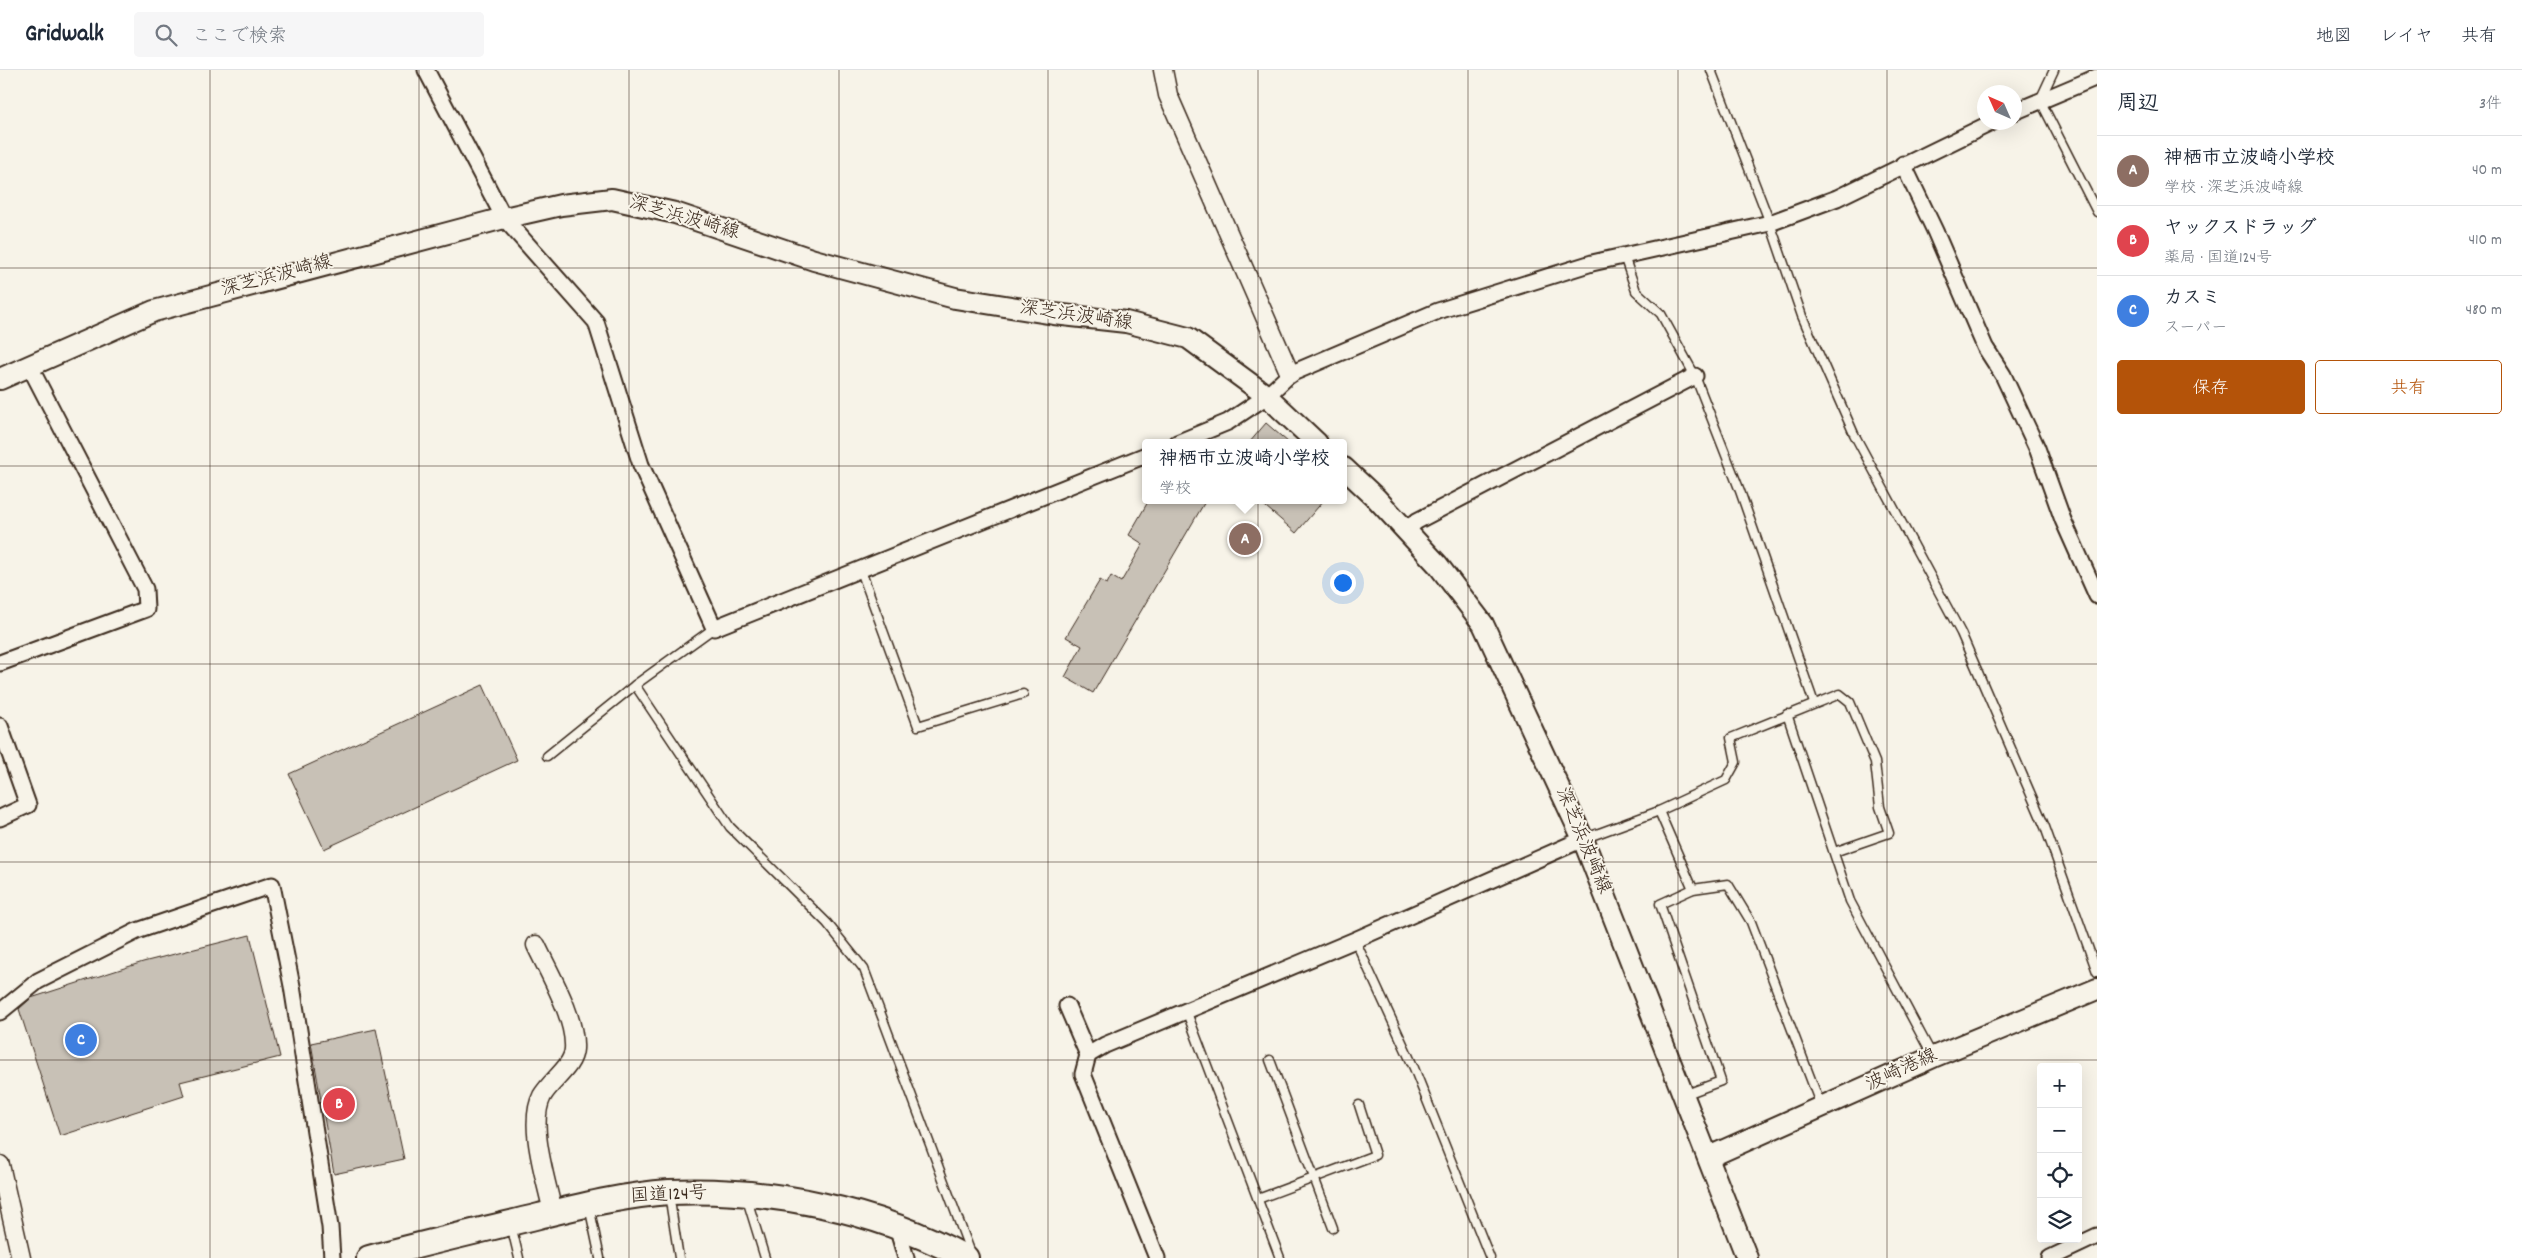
<!DOCTYPE html>
<html lang="ja">
<meta charset="utf-8">
<style>
:root{--surface:#fff;--page:#f6f6f7;--text:#1f2937;--muted:#747a83;--line:#e0e1e3;--accent:#b45309}
body{margin:0;font-family:Dekko,"Klee One",sans-serif;background:var(--page);color:var(--text)}
.controls{position:absolute;right:15px;bottom:15px;display:grid;overflow:hidden;border-radius:5px;box-shadow:0 5px 20px #0002}
.controls button{width:45px;height:45px;display:grid;place-items:center;padding:0;border:0;border-bottom:1px solid var(--line);background:var(--surface);color:var(--text);font:25px sans-serif}
.compass{position:absolute;left:1977px;top:15px;width:45px;height:45px;border-radius:50%;background:var(--surface);box-shadow:0 5px 20px #0002;rotate:315deg}
.you{position:absolute;left:1342px;top:512px;width:18px;height:18px;margin:-12px;border:4px solid #fff;border-radius:50%;background:#1a73e8;box-shadow:0 0 0 8px #1a73e833}
.badge{display:grid;place-items:center;width:32px;height:32px;border-radius:50%;background:var(--accent);color:#fff;font-size:16px;font-weight:700}
.pin{position:absolute;translate:-50% -50%;border:2px solid #fff;box-shadow:0 1px 5px #0006}
.popup{position:absolute;left:1142px;top:369px;width:205px;height:65px;box-sizing:border-box;display:grid;place-content:center;border-radius:5px;background:var(--surface);filter:drop-shadow(0 1px 4px #0005);font-size:16px;white-space:nowrap;color:var(--muted)}
.popup b{font-size:19px;color:var(--text)}
.popup::after{content:'';position:absolute;left:50%;top:100%;margin-left:-10px;border:10px solid transparent;border-top-color:var(--surface)}
.list{margin:0;padding:0;list-style:none}
h2{display:flex;justify-content:space-between;align-items:center;height:65px;margin:0;padding:0 20px;font-size:21px}
h2 small{font-size:16px;font-weight:400;color:var(--muted)}
.list li{display:grid;grid-template-columns:32px 1fr auto;gap:15px;align-items:center;box-sizing:border-box;height:70px;padding:0 20px;border-top:1px solid var(--line)}
.list b{display:block;font-size:19px;white-space:nowrap}
.list p{margin:0;font-size:16px;white-space:nowrap;color:var(--muted)}
.list em{font-size:16px;font-style:normal;color:var(--muted)}
.actions{display:flex;gap:10px;padding:15px 20px}
.actions a{flex:1;padding:11px 0;border:1px solid var(--accent);border-radius:5px;text-align:center;font-size:18px;color:var(--accent)}
.actions .main{background:var(--accent);color:#fff}
.icon{flex:none;width:28px;height:28px;fill:none;stroke:currentColor;stroke-width:2;stroke-linecap:round;stroke-linejoin:round}
.map{position:relative;flex:none;width:2097px;height:1188px;overflow:hidden}
header{display:flex;align-items:center;gap:30px;box-sizing:border-box;height:70px;padding:0 25px;background:var(--surface);border-bottom:1px solid var(--line)}
header strong{font-size:24px}
nav{display:flex;gap:28px;margin-inline-start:auto;font-size:18px}
.search{width:350px;height:45px;background:var(--page);display:flex;align-items:center;gap:12px;box-sizing:border-box;padding:0 18px;border-radius:5px;color:var(--muted);font-size:19px}
main{display:flex}
aside{flex:1;background:var(--surface)}
.map>svg:first-child{display:block}
.building{fill:#c8c1b6;stroke:#3b2a1e}
.lines{fill:none;stroke-linecap:round;stroke-linejoin:round}
.service-casing{stroke:#3b2a1e;stroke-width:11}
.minor-casing{stroke:#3b2a1e;stroke-width:19}
.tertiary-casing{stroke:#3b2a1e;stroke-width:21}
.secondary-casing{stroke:#3b2a1e;stroke-width:24}
.trunk-casing{stroke:#3b2a1e;stroke-width:28}
.service{stroke:#f7f3e8;stroke-width:8}
.minor{stroke:#f7f3e8;stroke-width:15}
.tertiary{stroke:#f7f3e8;stroke-width:18}
.secondary{stroke:#f7f3e8;stroke-width:20}
.trunk{stroke:#f7f3e8;stroke-width:24}
.grid{fill:none;stroke:#3b2a1e;stroke-width:1;stroke-opacity:0.55}
.labels{text-anchor:middle;dominant-baseline:central;stroke-width:4;stroke-linejoin:round;paint-order:stroke}
.street-label{font-size:19px;fill:#3b2a1e;stroke:#f7f3e8}
</style>
<header>
<strong>Gridwalk</strong>
<div class="search"><svg class="icon" aria-label="search" viewBox="0 0 24 24"><circle cx="10" cy="10" r="6"/><path d="M15 15l6 6"/></svg>ここで検索</div>
<nav><a>地図</a><a>レイヤ</a><a>共有</a></nav>
</header>
<main>
<div class="map">
<svg width="2097" height="1188" viewBox="0 0 2097 1188">
<rect width="100%" height="100%" fill="#f7f3e8"/>
<filter id="ink" filterUnits="userSpaceOnUse"><feTurbulence type="fractalNoise" baseFrequency=".02" numOctaves="2"/><feDisplacementMap in="SourceGraphic" scale="10" xChannelSelector="R" yChannelSelector="G"/><feConvolveMatrix kernelMatrix="1 2 1 2 8 2 1 2 1" color-interpolation-filters="sRGB"/></filter>
<g filter="url(#ink)">
<g class="building">
<path d="M1266 353 1289 373H1249Z"/>
<path d="M1149 430H1206L1093 623 1065 607 1082 576 1066 567 1100 510 1107 514 1111 506 1121 512 1143 474 1129 465Z"/>
<path d="M1258 430H1324L1296 463Z"/>
<path d="M483 615 517 690 324 779 289 704Z"/>
<path d="M250 865 280 987 180 1012 184 1026 60 1066 19 939 31 928 143 892Z"/>
<path d="M376 959 404 1089 334 1104 311 973Z"/>
</g>
<g class="lines">
<g class="service-casing">
<g id="service">
<path d="M1711 0 1770 153 1802 246 1854 364 1961 563 2045 757 2097 902"/>
<path d="M2054 0 2040 30 2097 142"/>
<path d="M1624 186 1636 221 1661 244 1695 306 1740 421 1814 633"/>
<path d="M860 498 918 656 1023 624"/>
<path d="M635 615 730 757 827 853 864 899 972 1186"/>
<path d="M1787 644 1850 831 1933 987"/>
<path d="M547 686 635 615 714 558"/>
<path d="M1659 741 1693 819"/>
<path d="M1583 769 1659 741 1726 710 1736 692 1731 668 1840 624 1850 632 1875 692 1880 737 1889 763 1834 782"/>
<path d="M1355 870 1414 998 1490 1188"/>
<path d="M1186 940 1280 1188"/>
<path d="M1270 990 1333 1158"/>
<path d="M1684 1025 1721 1011 1660 834 1693 819 1728 814 1751 852 1821 1036"/>
<path d="M669 1124 679 1188"/>
<path d="M746 1126 765 1188"/>
<path d="M1258 1129 1375 1085 1359 1035"/>
<path d="M589 1136 600 1188"/>
<path d="M511 1155 519 1188"/>
</g>
</g>
<g class="minor-casing">
<g id="minor">
<path d="M426 0 504 148 596 252 641 395 714 558 1146 385"/>
<path d="M2014 42 2097 7"/>
<path d="M1903 94 1935 161 1985 277 2003 305 2037 378 2063 450 2097 526"/>
<path d="M1177 373 1228 352 1267 326 1290 304 1438 241 1592 193 1770 153 1837 128 1993 52"/>
<path d="M1406 460 1417 451 1695 306"/>
<path d="M0 593 146 539 145 519 29 295"/>
<path d="M0 656 28 735 0 748"/>
<path d="M1067 936 1088 985 1083 1004 1157 1188"/>
<path d="M0 942 38 911 137 861 272 815 292 916 330 1157 332 1188"/>
<path d="M1088 985 1105 975 1355 870 1583 769"/>
<path d="M897 1157 906 1188"/>
<path d="M2050 1188 2097 1166"/>
</g>
</g>
<g class="tertiary-casing">
<g id="tertiary">
<path d="M1163 0 1168 25 1290 304"/>
<path d="M536 875C549 903 576 948 574 979 573 997 551 1010 542 1026 527 1055 547 1112 553 1143"/>
<path d="M0 1095 21 1188"/>
</g>
</g>
<g class="secondary-casing">
<g id="secondary">
<path d="M0 309 154 241 504 148 561 135 612 129 675 143 814 190 955 228 1054 244 1126 252 1188 268 1267 326 1317 373"/>
<path d="M1344 398 1376 428 1438 495 1483 554 1583 769 1747 1188"/>
<path d="M1709 1087 1933 987 2097 919"/>
</g>
</g>
<g class="trunk-casing">
<path id="trunk" d="M369 1188C426 1173 482 1160 539 1146 581 1136 625 1125 669 1122 771 1118 876 1139 966 1188"/>
</g>
<use href="#service" class="service"/>
<use href="#minor" class="minor"/>
<use href="#tertiary" class="tertiary"/>
<use href="#secondary" class="secondary"/>
<use href="#trunk" class="trunk"/>
</g>
</g>
<path class="grid" d="M210 0V1188M419 0V1188M629 0V1188M839 0V1188M1048 0V1188M1258 0V1188M1468 0V1188M1678 0V1188M1887 0V1188M0 198H2097M0 396H2097M0 594H2097M0 792H2097M0 990H2097"/>
<g class="labels">
<g class="street-label">
<text transform="translate(684 149) rotate(16)">深芝浜波崎線</text>
<text transform="translate(277 207) rotate(-15)">深芝浜波崎線</text>
<text transform="translate(1076 247) rotate(8)">深芝浜波崎線</text>
<text transform="translate(1582 771) rotate(67)">深芝浜波崎線</text>
<text transform="translate(1902 1001) rotate(-25)">波崎港線</text>
<text transform="translate(669 1126) rotate(-3)">国道124号</text>
</g>
</g>
</svg>
<div class="controls">
<button>+</button>
<button>−</button>
<button><svg class="icon" aria-label="locate" viewBox="0 0 24 24"><circle cx="12" cy="12" r="6"/><path d="M12 2v4M12 18v4M2 12h4M18 12h4"/></svg></button>
<button><svg class="icon" aria-label="layers" viewBox="0 0 24 24"><path d="M12 4l9 5-9 5-9-5zM3 14l9 5 9-5"/></svg></button>
</div>
<svg class="compass" viewBox="-18 -18 36 36"><path d="M0-13l5 13h-10z" fill="#e53935"/><path d="M0 13l5-13h-10z" fill="#747a83"/></svg>
<div class="you"></div>
<div class="pin badge" style="left:1245px;top:469px;background:#8d6e63">A</div>
<div class="popup"><b>神栖市立波崎小学校</b>学校</div>
<div class="pin badge" style="left:339px;top:1034px;background:#e0444e">B</div>
<div class="pin badge" style="left:81px;top:970px;background:#3f7fe0">C</div>
</div>
<aside>
<h2>周辺<small>3件</small></h2>
<ul class="list">
<li><span class="badge" style="background:#8d6e63">A</span><div><b>神栖市立波崎小学校</b><p>学校 · 深芝浜波崎線</p></div><em>40 m</em></li>
<li><span class="badge" style="background:#e0444e">B</span><div><b>ヤックスドラッグ</b><p>薬局 · 国道124号</p></div><em>410 m</em></li>
<li><span class="badge" style="background:#3f7fe0">C</span><div><b>カスミ</b><p>スーパー</p></div><em>480 m</em></li>
</ul>
<div class="actions"><a class="main">保存</a><a>共有</a></div>
</aside>
</main>
